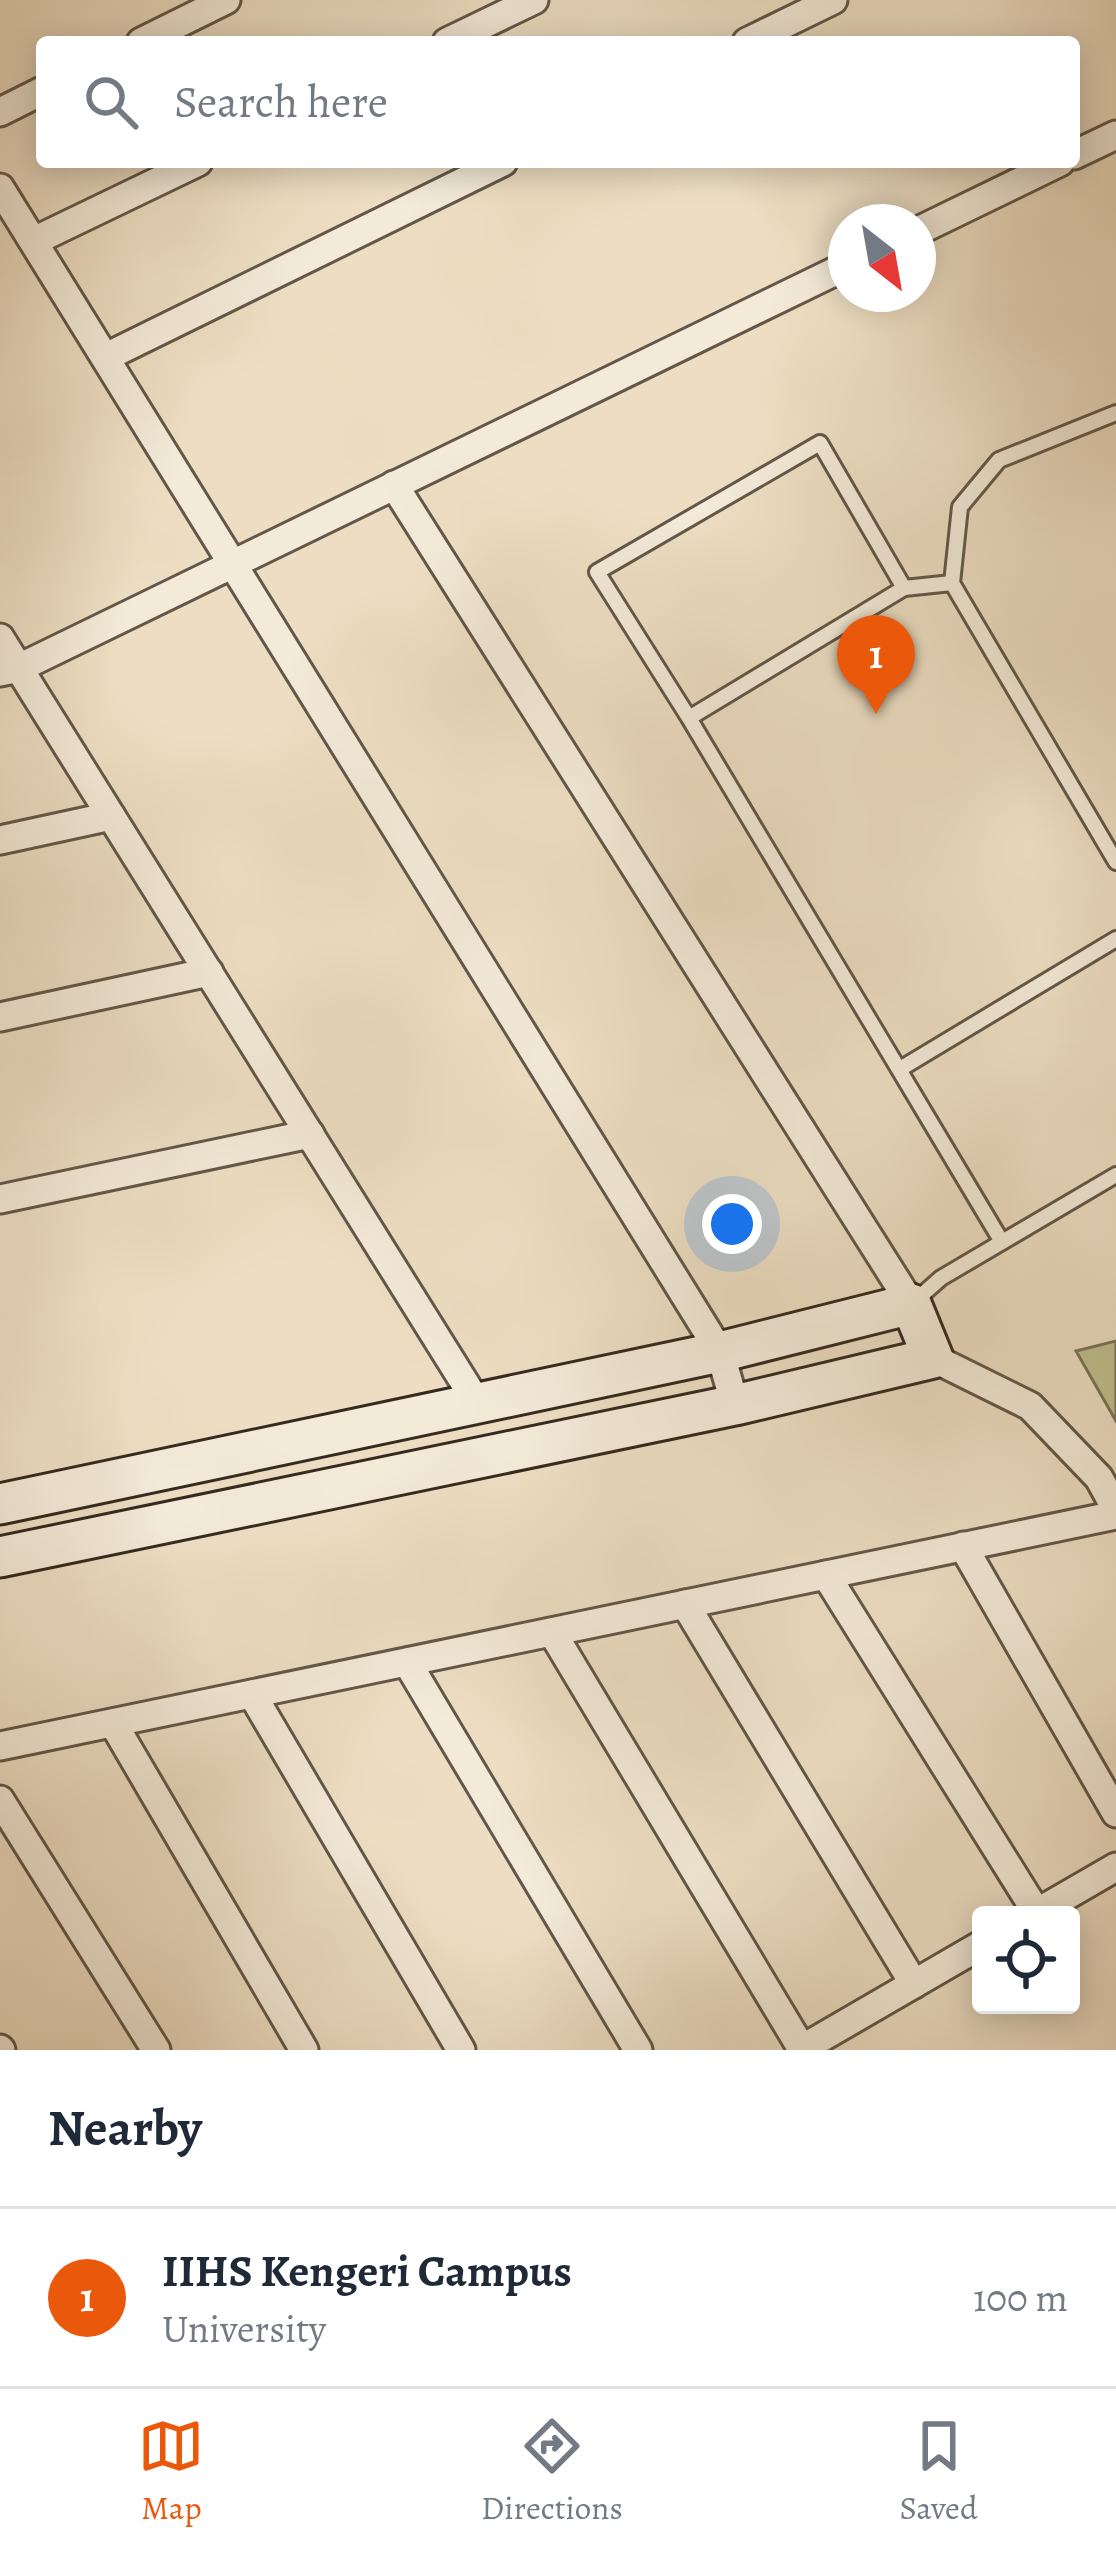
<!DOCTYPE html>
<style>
:root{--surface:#fff;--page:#f6f6f7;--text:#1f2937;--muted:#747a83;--line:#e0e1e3;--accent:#ea580c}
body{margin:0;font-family:Alegreya,serif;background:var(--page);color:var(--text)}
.controls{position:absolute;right:36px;bottom:36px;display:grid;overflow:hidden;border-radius:12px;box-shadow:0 6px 30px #0003}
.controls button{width:108px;height:108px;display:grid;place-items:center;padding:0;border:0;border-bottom:3px solid var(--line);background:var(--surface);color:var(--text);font:60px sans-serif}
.compass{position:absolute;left:828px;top:204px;width:108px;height:108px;border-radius:50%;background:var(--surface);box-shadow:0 6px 30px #0003;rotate:149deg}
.you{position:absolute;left:732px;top:1224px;width:42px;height:42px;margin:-30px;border:9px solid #fff;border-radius:50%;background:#1a73e8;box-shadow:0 0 0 18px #1a73e833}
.badge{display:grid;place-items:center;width:78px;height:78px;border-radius:50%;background:var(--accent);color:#fff;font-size:39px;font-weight:700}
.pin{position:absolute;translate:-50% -99px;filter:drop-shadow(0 3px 6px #0008)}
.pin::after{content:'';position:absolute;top:63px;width:42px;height:36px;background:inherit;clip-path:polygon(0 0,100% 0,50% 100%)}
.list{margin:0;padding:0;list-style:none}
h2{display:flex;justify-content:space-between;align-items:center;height:156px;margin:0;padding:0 48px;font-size:51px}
h2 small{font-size:39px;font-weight:400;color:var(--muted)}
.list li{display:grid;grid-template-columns:78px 1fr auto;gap:36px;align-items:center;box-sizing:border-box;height:180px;padding:0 48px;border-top:3px solid var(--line)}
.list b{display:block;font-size:45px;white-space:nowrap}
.list p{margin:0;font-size:39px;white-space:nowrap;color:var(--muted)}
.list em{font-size:39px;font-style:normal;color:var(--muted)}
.icon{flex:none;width:66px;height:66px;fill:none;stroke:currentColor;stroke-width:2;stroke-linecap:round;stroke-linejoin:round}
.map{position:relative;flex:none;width:1116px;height:2050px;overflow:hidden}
.search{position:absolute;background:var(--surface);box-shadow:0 6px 30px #0003;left:36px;right:36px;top:36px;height:132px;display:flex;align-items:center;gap:30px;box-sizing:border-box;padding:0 42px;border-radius:12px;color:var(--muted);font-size:45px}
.sheet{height:336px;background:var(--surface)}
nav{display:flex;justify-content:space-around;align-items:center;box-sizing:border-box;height:168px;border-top:3px solid var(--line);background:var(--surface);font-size:33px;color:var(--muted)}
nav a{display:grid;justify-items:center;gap:6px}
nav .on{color:var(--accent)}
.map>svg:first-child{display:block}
.green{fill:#bfbf8f;stroke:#7a7457;stroke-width:3}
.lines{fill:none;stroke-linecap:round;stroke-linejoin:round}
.lane-casing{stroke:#625748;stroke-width:20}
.street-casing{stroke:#625748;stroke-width:33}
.secondary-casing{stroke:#342a1f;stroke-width:45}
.lane{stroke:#f3ead8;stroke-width:14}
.street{stroke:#f3ead8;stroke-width:27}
.secondary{stroke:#f3ead8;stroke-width:39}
</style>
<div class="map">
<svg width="1116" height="2050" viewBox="0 0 1116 2050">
<rect width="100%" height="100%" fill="#eddec3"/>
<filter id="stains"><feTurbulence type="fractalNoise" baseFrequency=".00167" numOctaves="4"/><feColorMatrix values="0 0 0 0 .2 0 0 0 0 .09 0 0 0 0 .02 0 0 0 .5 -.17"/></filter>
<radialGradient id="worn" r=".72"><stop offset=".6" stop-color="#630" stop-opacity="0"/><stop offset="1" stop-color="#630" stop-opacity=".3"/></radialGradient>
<path class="green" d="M1116 1341V1421L1076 1351Z"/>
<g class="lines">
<g class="lane-casing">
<g id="lane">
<path d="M1116 413 999 460 960 507 952 583 1116 862"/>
<path d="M904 588 952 583"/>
<path d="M689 718 904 588 820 443 597 572 689 718 1002 1242"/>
<path d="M900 1069 1116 939"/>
<path d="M915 1301 941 1278 1116 1175"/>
</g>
</g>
<g class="street-casing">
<g id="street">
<path d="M141 42 226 0"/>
<path d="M447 42 534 0"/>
<path d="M747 42 833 0"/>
<path d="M0 112 42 91"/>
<path d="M1074 155 1116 135"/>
<path d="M0 188 720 1352 735 1405"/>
<path d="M918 231 1060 162"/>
<path d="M34 241 198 162"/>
<path d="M106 357 503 162"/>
<path d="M394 485 911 1304"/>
<path d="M0 638 476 1401"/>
<path d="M0 672 19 668 846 266"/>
<path d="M0 840 111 816"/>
<path d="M0 1017 209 972"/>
<path d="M0 1199 310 1134"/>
<path d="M933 1358 1030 1406 1099 1478 1116 1509"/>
<path d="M963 1546 1116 1813"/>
<path d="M826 1575 1037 1913"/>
<path d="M685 1604 914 1984"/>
<path d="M552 1632 802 2049"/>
<path d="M407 1662 638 2050"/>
<path d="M252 1694 461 2050"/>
<path d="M113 1723 304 2050"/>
<path d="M0 1746 1116 1515"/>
<path d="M0 1800 156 2050"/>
<path d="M1033 1915 1116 1867"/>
<path d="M0 2049 1 2050"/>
<path d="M800 2050 981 1945"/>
</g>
</g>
<g class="secondary-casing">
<path id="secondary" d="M0 1504 720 1352 911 1304 933 1358 735 1405 0 1557"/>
</g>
<use href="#lane" class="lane"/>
<use href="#street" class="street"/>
<use href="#secondary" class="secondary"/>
</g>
<rect width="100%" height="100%" filter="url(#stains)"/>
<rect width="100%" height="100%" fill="url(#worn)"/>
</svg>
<div class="controls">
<button><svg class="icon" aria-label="locate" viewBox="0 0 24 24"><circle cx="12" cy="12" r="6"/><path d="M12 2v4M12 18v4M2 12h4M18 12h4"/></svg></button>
</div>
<svg class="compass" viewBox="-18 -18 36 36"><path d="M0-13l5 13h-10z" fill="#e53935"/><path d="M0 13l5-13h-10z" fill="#747a83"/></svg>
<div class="you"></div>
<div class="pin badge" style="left:876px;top:714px">1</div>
<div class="search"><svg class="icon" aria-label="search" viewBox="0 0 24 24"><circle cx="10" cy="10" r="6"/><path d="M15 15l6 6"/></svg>Search here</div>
</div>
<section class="sheet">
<h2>Nearby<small></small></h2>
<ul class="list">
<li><span class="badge">1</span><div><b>IIHS Kengeri Campus</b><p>University</p></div><em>100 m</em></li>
</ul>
</section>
<nav>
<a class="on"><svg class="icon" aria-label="map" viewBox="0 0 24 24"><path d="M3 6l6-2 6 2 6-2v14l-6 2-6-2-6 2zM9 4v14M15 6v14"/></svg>Map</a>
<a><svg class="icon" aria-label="directions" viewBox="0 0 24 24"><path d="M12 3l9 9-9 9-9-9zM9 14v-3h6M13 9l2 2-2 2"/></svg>Directions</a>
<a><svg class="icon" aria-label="saved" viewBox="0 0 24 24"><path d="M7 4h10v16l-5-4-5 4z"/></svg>Saved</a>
</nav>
